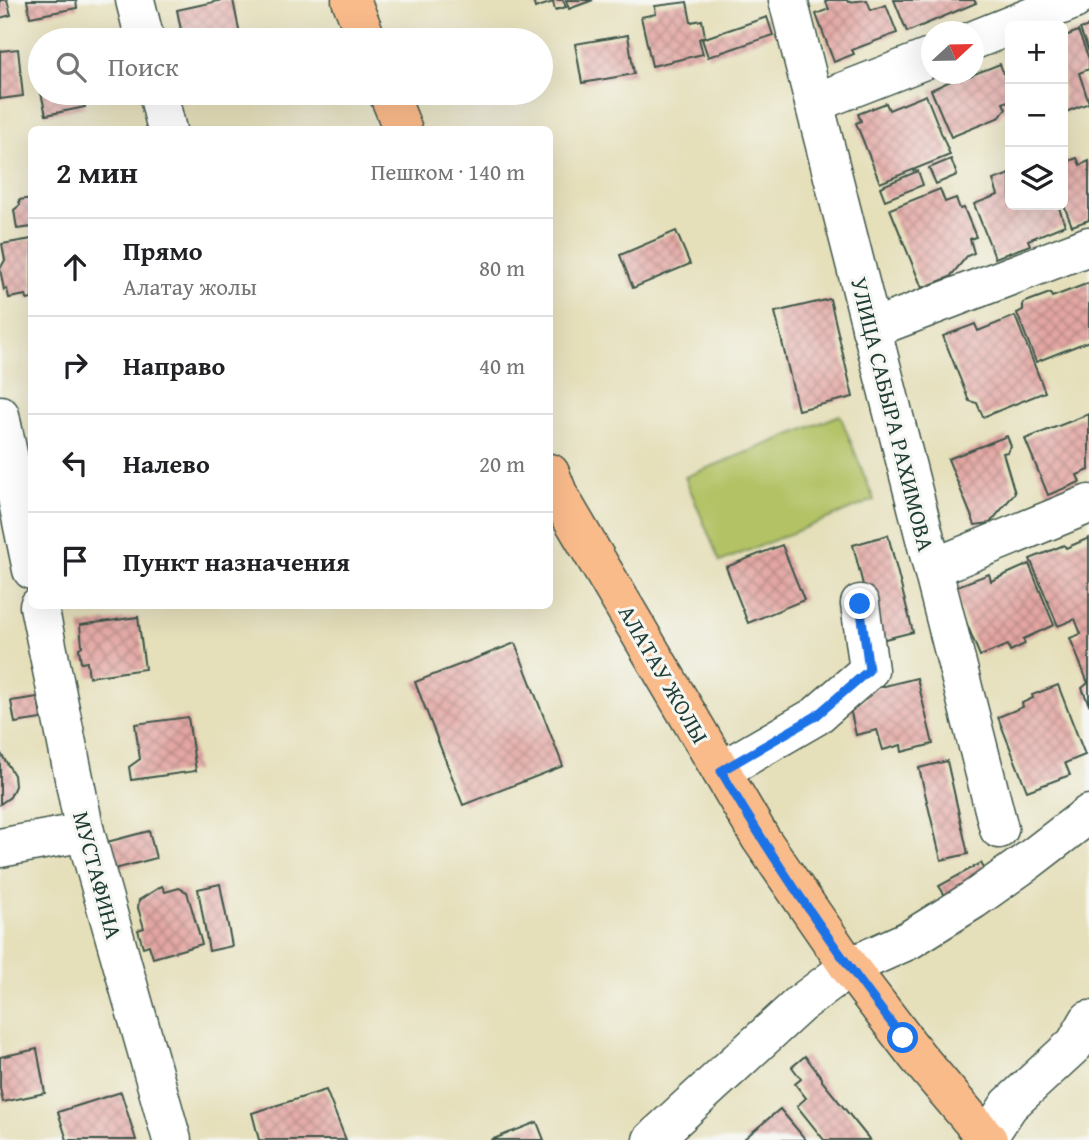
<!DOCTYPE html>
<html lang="ru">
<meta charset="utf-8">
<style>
:root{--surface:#fff;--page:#f6f6f6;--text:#202124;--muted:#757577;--line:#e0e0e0}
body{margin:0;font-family:"Gentium Book Plus",serif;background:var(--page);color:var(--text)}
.controls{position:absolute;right:21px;top:21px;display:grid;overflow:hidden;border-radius:10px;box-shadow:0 7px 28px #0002}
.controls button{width:63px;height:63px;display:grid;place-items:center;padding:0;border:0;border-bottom:2px solid var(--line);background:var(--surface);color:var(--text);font:35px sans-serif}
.compass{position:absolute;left:921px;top:21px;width:63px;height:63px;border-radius:50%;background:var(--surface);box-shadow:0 7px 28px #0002;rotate:68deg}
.stop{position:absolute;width:21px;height:21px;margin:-16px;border:5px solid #1a73e8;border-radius:50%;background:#fff}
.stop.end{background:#1a73e8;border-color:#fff;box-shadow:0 2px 7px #0008}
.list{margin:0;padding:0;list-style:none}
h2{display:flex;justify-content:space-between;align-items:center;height:91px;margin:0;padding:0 28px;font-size:30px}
h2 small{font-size:23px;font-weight:400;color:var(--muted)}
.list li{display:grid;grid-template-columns:46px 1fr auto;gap:21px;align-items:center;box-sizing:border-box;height:98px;padding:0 28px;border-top:2px solid var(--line)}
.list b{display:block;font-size:26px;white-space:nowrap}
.list p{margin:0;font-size:23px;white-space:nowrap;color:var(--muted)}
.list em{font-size:23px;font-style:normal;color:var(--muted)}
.icon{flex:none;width:38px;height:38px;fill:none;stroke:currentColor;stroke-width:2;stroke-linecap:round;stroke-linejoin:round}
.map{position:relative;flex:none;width:1089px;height:1140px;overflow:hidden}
.search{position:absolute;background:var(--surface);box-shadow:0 7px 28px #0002;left:28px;top:28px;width:525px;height:77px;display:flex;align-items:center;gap:18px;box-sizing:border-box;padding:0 24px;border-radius:38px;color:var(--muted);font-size:26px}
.panel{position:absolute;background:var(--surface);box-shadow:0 7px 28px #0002;left:28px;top:126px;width:525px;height:483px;border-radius:10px}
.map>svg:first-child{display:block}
.grass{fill:#b2c265;stroke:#68804c;stroke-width:2}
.building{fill:url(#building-cross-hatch)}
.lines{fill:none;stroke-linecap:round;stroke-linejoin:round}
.minor-casing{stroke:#3d5548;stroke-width:41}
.major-casing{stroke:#3d5548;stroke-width:41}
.minor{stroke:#fff;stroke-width:38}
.major{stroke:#fabb8b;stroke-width:38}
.route{stroke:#1a73e8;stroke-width:9}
.labels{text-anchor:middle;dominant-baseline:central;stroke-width:6;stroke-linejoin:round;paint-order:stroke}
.street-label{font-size:23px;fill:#1f3d34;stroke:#f6f6f2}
</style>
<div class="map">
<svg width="1089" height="1140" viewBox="0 0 1089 1140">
<defs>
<pattern id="building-cross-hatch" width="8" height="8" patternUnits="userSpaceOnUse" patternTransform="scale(1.75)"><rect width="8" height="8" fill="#e3a6a2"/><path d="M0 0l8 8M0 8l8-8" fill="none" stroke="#b78885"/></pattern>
</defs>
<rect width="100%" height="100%" fill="#f6f6f2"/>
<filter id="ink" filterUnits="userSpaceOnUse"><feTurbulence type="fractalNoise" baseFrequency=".0143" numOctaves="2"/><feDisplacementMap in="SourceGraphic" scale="14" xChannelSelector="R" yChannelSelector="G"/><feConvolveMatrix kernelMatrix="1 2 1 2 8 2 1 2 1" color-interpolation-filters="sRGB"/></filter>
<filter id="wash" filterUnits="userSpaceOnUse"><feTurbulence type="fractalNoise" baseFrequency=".00686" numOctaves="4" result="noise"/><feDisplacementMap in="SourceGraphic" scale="28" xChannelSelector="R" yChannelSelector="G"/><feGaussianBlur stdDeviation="1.57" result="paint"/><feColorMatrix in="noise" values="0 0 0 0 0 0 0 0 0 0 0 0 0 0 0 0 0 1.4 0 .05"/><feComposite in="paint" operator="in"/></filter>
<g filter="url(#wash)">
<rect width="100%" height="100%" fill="#e5dfba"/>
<path class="grass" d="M840 415 874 500 720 562 685 477Z"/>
<g id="blocks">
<g class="building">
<path d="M0 0H7L11 15 0 18Z"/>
<path d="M27 0H76L77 8 30 17Z"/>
<path d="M223 0H233L241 40H183L177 10Z"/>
<path d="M533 0H563L566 7 555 10 553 2 535 8Z"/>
<path d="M566 0H593L569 9Z"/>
<path d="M825 0H847L848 2 867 0 871 10 886 5 897 33 852 50 854 54 834 62 816 14 829 9Z"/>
<path d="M894 0H974L976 3 907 32Z"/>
<path d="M687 2 691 22 702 20 705 36 699 39 703 54 652 66 641 17 656 14 655 6Z"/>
<path d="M767 17 773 35 708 57 702 39Z"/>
<path d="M1089 26V52L1080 29Z"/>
<path d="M1078 31 1089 59V69L1079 73 1089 103 1063 113V37Z"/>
<path d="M628 35 634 74 582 83 575 44Z"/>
<path d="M18 49 23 96 0 99V51Z"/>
<path d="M1000 64 1010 91V100L1003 103 1006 109 1000 117 951 137 931 90 961 76 962 79Z"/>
<path d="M41 93H82L85 107 46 115Z"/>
<path d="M926 95 950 155 880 183 856 123 861 121 858 114 886 103 889 110Z"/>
<path d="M1077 158 1080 165 1089 161V220L1072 226 1063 203V163Z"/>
<path d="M951 159 957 175 936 184 929 168Z"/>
<path d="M918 171 923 185 885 200 880 187Z"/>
<path d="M1010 174V205H1058L1065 225 1028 240 1030 245 995 258 974 204 998 195 993 180Z"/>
<path d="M940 189 945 202 956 198 960 209 964 208 976 237 970 239 974 253 967 256 950 277 922 288 890 209Z"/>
<path d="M32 198V227L17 229 14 210 20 205 19 200Z"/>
<path d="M676 231 690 264 633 288 620 255Z"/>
<path d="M32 239V299L27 300 26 295 9 298 7 289 4 290 0 269 5 260 2 244Z"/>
<path d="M1089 283V341L1036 362 1017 313 1023 310V303L1050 293 1052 297Z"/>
<path d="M830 299 853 397 798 410 775 312Z"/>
<path d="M1015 316 1045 392 983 417 977 403 969 401 943 336 975 324 978 331Z"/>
<path d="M1089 414V470L1077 475 1080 482 1048 495 1025 439Z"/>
<path d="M1007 436 1011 446 1007 452 1003 453 1015 493 990 523 975 525 948 459Z"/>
<path d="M888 535 913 632 877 641 853 545Z"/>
<path d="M1089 538V705L1082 688 1088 683 1070 638 1081 634 1075 619 1058 626 1030 559 1064 545 1066 548Z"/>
<path d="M782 545 804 600 748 623 726 567Z"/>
<path d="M1029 564 1054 625 1023 639 1025 644 1010 651 1008 645 980 656 952 588 989 574 991 581Z"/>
<path d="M138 617 145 669 89 677 87 662 81 663 79 648 82 646 80 625Z"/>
<path d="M515 643 563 766 463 805 415 682Z"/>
<path d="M917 678 933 744 902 752 901 745 883 750 877 730 856 735 849 704 866 699 864 691Z"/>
<path d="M1058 685 1085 755 1065 763 1070 775 1027 791 998 717 1023 707 1022 703 1033 698 1032 695Z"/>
<path d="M38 697 41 719 15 723 11 701Z"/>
<path d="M188 717 196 771 131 780 129 767 140 759 135 724Z"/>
<path d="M0 752 14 775 15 786 10 797 0 804Z"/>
<path d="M947 761 968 854 941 860 919 768Z"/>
<path d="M149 831 156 858 115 869 107 842Z"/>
<path d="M981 863 987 874 946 897 939 886Z"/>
<path d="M220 884 232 946 209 951 198 889Z"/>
<path d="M162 886 165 892 179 888 187 892 202 944 153 958 149 945 143 947 138 930 144 928 138 908 139 900Z"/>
<path d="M37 1049 45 1093 3 1102 0 1088V1057Z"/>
<path d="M805 1056 822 1078V1081L870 1140H824L797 1106 806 1098 795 1084 801 1079 792 1067Z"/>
<path d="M326 1090 346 1140H259L252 1113Z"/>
<path d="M121 1092 136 1140H67L58 1112Z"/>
<path d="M780 1109 806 1140H745L744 1139Z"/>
<path d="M537 1122 544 1140H491Z"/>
</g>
</g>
</g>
<g filter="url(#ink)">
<use href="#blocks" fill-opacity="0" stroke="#3d5548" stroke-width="2"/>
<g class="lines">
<g class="minor-casing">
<g id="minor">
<path d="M135 0 145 40"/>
<path d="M788 0 999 829"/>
<path d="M974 40 1074 0"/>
<path d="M158 93 167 130"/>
<path d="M814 103 932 57"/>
<path d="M871 329 1089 246"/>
<path d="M0 415 32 570"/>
<path d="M933 568 1089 504"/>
<path d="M39 606 85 832 172 1140"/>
<path d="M721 771 816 716 869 670 860 604"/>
<path d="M0 848 85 832"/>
<path d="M652 1140 800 1004 849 967 909 940 973 900 1028 861 1089 814"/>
<path d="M986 1140 1009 1105 1075 1044 1089 1020"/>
</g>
</g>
<g class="major-casing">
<g id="major">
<path d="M351 0 367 40"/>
<path d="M388 93 403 130"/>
<path d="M550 473 559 496 761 839 849 967 917 1056 988 1140"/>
</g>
</g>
<use href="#minor" class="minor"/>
<use href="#major" class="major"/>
</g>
</g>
<g class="lines" filter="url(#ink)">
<path class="route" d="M860 604 869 670 816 716 721 771C775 864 837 953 903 1038"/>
</g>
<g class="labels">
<g class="street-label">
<text transform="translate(893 414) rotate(76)">УЛИЦА САБЫРА РАХИМОВА</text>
<text transform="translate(664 674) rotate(60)">АЛАТАУ ЖОЛЫ</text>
<text transform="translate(98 875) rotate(75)">МУСТАФИНА</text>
</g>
</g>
</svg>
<div class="controls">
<button>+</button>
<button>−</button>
<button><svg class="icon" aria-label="layers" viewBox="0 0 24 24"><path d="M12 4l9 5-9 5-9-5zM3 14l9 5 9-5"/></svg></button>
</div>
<svg class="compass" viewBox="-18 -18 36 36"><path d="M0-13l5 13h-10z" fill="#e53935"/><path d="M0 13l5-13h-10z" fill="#757577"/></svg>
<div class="stop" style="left:903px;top:1038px"></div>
<div class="stop end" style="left:860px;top:604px"></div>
<div class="search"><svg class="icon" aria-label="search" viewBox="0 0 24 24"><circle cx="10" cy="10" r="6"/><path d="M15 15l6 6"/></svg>Поиск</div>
<section class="panel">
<h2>2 мин<small>Пешком · 140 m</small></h2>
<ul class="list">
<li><svg class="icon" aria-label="ahead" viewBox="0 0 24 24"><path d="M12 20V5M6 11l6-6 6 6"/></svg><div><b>Прямо</b><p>Алатау жолы</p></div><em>80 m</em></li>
<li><svg class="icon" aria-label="right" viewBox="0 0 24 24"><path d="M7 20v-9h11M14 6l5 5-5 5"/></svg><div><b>Направо</b></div><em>40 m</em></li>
<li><svg class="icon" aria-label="left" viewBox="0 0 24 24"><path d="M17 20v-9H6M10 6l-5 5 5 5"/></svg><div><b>Налево</b></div><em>20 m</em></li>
<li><svg class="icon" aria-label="arrive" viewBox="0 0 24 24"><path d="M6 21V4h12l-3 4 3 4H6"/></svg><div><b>Пункт назначения</b></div></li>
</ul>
</section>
</div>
